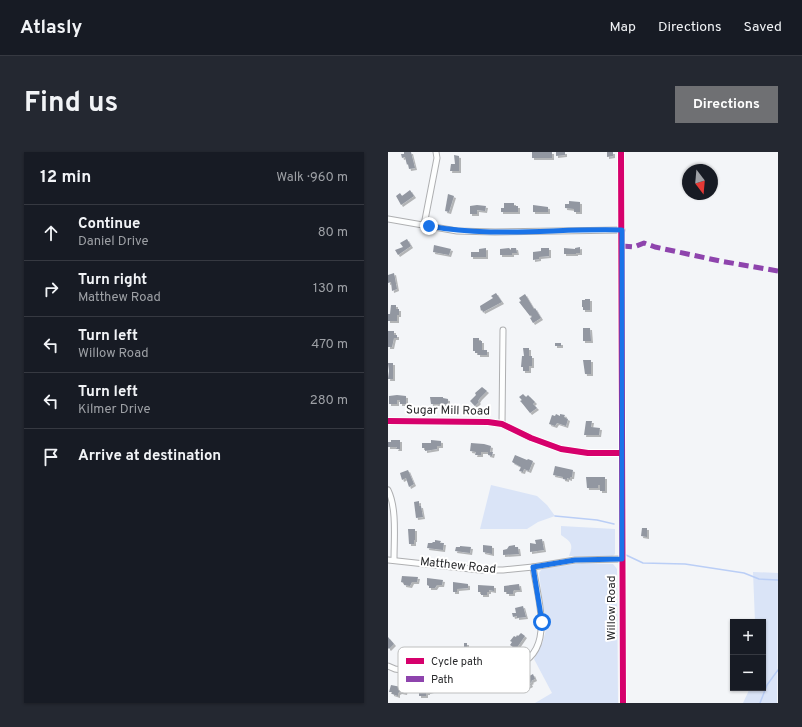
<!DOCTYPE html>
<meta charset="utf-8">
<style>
:root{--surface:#171b24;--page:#242831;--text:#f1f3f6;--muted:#9ea1a6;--line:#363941;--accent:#6f7073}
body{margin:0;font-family:Overpass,sans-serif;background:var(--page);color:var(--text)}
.controls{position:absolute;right:12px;bottom:12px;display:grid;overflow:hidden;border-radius:0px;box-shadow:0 1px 3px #0004}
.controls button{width:36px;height:36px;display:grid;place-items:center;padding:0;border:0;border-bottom:1px solid var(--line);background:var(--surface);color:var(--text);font:20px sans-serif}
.compass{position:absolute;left:294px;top:12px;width:36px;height:36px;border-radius:50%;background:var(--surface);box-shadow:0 1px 3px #0004;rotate:164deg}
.stop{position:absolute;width:12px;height:12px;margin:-9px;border:3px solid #1a73e8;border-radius:50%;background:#fff}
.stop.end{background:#1a73e8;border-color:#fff;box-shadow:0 1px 4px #0008}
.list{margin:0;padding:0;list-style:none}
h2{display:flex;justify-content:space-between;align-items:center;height:52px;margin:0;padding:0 16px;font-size:17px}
h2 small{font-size:13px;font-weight:400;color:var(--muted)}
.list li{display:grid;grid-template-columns:26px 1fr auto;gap:12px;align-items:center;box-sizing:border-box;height:56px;padding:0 16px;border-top:1px solid var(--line)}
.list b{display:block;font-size:15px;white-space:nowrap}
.list p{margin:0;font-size:13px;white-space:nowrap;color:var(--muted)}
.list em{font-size:13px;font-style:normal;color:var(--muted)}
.icon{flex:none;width:22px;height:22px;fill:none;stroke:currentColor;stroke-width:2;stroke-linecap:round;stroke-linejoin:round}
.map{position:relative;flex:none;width:390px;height:551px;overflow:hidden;border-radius:0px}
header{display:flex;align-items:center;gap:24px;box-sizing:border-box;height:56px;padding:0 20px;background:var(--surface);border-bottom:1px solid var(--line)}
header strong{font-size:19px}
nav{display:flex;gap:22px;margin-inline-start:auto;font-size:14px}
.intro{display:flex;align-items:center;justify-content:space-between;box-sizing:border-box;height:96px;padding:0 24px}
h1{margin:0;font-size:28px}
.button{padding:10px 18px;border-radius:0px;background:var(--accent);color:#fff;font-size:14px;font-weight:700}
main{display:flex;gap:24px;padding:0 24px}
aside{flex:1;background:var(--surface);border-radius:0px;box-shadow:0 1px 3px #0004}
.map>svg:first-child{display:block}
.green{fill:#dae4f7}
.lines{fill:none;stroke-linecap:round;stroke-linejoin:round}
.stream{stroke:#bacef6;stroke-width:1.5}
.building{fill:#9297a1;filter:url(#shadow)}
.minor-casing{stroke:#aeafb1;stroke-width:7}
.minor{stroke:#fdfefe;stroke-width:5}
.quiet{stroke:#8e44ad;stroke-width:5;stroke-dasharray:10 5;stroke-linecap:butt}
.cycleway-casing{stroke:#fff;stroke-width:8}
.cycleway{stroke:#d6006c;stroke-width:6}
.route{stroke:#1a73e8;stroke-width:5}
.labels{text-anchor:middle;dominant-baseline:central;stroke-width:4;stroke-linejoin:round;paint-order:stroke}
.street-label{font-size:12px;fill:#28292b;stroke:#fff}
.key{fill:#fff;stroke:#bebfbf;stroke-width:1}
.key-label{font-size:11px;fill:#28292b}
</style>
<header>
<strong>Atlasly</strong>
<nav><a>Map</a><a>Directions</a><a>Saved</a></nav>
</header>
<div class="intro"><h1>Find us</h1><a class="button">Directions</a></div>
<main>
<aside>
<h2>12 min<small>Walk · 960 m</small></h2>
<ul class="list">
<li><svg class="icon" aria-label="ahead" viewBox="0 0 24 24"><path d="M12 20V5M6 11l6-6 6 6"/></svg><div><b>Continue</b><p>Daniel Drive</p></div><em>80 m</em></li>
<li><svg class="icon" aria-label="right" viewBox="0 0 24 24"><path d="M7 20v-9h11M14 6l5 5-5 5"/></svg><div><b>Turn right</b><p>Matthew Road</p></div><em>130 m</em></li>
<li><svg class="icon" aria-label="left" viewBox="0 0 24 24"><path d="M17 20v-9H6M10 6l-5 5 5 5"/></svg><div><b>Turn left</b><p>Willow Road</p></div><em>470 m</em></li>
<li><svg class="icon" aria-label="left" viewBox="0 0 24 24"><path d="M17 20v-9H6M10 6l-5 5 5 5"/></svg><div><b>Turn left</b><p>Kilmer Drive</p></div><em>280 m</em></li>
<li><svg class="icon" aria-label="arrive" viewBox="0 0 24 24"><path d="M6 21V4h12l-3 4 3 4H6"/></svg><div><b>Arrive at destination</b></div></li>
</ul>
</aside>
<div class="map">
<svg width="390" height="551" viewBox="0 0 390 551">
<defs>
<filter id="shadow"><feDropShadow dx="2" dy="2" stdDeviation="0" flood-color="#0004"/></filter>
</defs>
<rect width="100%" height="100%" fill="#f3f5f8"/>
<g class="green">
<path d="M103 333 149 344 159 353 167 364 150 370 139 377H92Z"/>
<path d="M173 374 227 377V402L225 404H181C186 392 183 390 173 383Z"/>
<path d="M194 411 225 412 229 417 230 551H147L164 541 146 507 154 492 158 478 151 421 154 417Z"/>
<path d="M365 420 390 421 389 551H355L362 536H375V470H367Z"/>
</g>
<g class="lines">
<g class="stream">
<path d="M167 364 209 368 226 372"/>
<path d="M238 403 255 411 297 412 356 421 371 427 390 428"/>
<path d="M372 551 379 533 390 518"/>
</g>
</g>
<g class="building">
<path d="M16 0H23L27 16 21 17 20 12 19 13 17 5 14 6 13 2H16Z"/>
<rect x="144" y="0" width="20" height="6"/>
<path d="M168 0H177V3L168 4Z"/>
<path d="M219 0H225V4L219 5Z"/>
<path d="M66 3 71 4V19H62L63 12H67Z"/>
<path d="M22 38 26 44 13 53 8 44 12 41 14 44Z"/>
<path d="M60 42 66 44 61 60 57 59Z"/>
<path d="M181 49 192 50V60H186V57L177 56V52H181Z"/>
<path d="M116 51H126V54H130V60H113V56H116Z"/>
<path d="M89 53 98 54 97 59 89 58V62H82V54Z"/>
<path d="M145 53 160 55V60H145Z"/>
<path d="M19 87 23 94 10 103 7 98 15 95 12 91Z"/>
<path d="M46 93 63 97 61 103 45 100Z"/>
<path d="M192 95V101H188V102H176V96L187 97V96Z"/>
<path d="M98 96V105H83V100H91V97Z"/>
<path d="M121 96 123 98V96H128L129 101H124V103H112V97Z"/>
<path d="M153 96H161V104L151 105V107L145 108V100L153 99Z"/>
<path d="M6 121 9 137 4 139 3 130 0 131V123Z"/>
<path d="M108 141 114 150 95 160 94 158 93 159 92 154 105 146 103 144Z"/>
<path d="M137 142 146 157 147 156 153 166 145 171 142 166 144 165 143 163 142 164 131 150 133 149 131 146Z"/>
<path d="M197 147H202V158H195V155H194V148H197Z"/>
<path d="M3 153H8V157H11V163H9V169H0V162H2Z"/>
<path d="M195 176H202L203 189H195Z"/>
<path d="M0 179H6V183H9V186H6L4 195H0Z"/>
<path d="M85 186H91V189H94V198H99V203H90V201H87V199H85Z"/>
<rect x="167" y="191" width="6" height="3"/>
<path d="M135 196H141V204H144V214H141V219H135V215H133L134 204H136Z"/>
<path d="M195 208H203V222H197Z"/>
<path d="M0 211H5V227H0L1 219Z"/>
<path d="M94 235 99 239 92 246 90 249 91 250 87 254 82 249 88 243 87 241Z"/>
<path d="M135 242 138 245 140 243 147 250 145 252 149 256 142 261 134 251 132 249 134 248 131 245Z"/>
<path d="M9 243 18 244V252H12V248H9V252H1V244Z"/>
<path d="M42 245H55V246L60 247V252H43Z"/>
<path d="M168 262 172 264V262L177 263 176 265 180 267 178 274 169 271 167 274 161 272 164 263 167 264Z"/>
<path d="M198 269H204L203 275 212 276 211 283H196Z"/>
<path d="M3 288H12V297H8L9 295H0V290H3Z"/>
<path d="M43 288 53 289V294H49V297L37 299V296H34V291H43Z"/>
<path d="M83 291 96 292 103 294 102 300H105L104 304 100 303V300H93V303H87L88 300 82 299Z"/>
<path d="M127 303 139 308 140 307 145 309 141 319 136 317 135 320 131 319 133 315 124 310Z"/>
<path d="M167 314 185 318 184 325H182V327L179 326V328L175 327V325L165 323Z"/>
<path d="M20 318 26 332 21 335 18 326 14 328 12 321Z"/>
<path d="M198 325H217V339H212V333H210V336H199Z"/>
<path d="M31 349V354H33L35 365 28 366 26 350Z"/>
<path d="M254 376H259V385L253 384Z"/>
<path d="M20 377H27V388H26V392H21Z"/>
<path d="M154 387 156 398 142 400V391L148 392 147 388Z"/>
<path d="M47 388 53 389 52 391H56L55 398 39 396 40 391H44L45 390H47Z"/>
<path d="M95 393 104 394V402L95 400Z"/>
<path d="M127 393V395H130L131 402 115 403V398L119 397 121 394Z"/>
<path d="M72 394 83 395 82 401 67 399 68 395H72Z"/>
<path d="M14 424 30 425 29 430H24L22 434 16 433V431L13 430Z"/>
<path d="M39 426 55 428 54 433H49L47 436H41V434L39 433Z"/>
<path d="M65 430 80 432V436L69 437V440H65Z"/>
<path d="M131 432 132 438H127L125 439V442H119V440H116V434Z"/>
<path d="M90 433 106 434V439L101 438V440H99V443H93V440H90Z"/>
<path d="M135 454 138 465 129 466V464L125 465 124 461H128L127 456Z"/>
<path d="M133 481 137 484 128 497 122 493 124 490 122 489 126 484 128 485 129 483 130 484Z"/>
<path d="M0 485 6 492 1 497 0 496Z"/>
<path d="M76 491H79V495H83V503H69V495H76Z"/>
<path d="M145 522 147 527 143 529 144 530 142 531 143 533 137 536 136 534 133 536 130 530Z"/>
<path d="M3 533 18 536 17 541 12 540 10 541V544L4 542V540H1Z"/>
<path d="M29 534H44V539L40 540V541H38V544H31V541H29Z"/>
</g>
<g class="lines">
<g class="minor-casing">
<g id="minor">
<path d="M233 0 235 551"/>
<path d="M0 67 69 79 107 80 234 78"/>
<path d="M36 73 49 6 48 0"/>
<path d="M0 269 100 270 114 272 143 286 173 297 200 301H234"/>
<path d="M114 272 115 178"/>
<path d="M0 338C9 356 6 387 6 408"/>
<path d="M0 408 92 418H115L145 415 187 408 234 407"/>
<path d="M0 514 7 517 26 520 113 517C171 511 151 453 145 415"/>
</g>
</g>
<use href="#minor" class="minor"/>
<path class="quiet" d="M234 94 246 95 256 91 267 95 332 109 390 119"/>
<g class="cycleway-casing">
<g id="cycleway">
<path d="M233 0 235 551"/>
<path d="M0 269 100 270 114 272 143 286 173 297 200 301H234"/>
</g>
</g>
<use href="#cycleway" class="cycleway"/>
</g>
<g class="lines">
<path class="route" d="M41 74C104 86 169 76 234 78V407L187 408 145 415 154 470"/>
</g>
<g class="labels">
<g class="street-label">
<text transform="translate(60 259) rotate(1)">Sugar Mill Road</text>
<text transform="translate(70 414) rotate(6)">Matthew Road</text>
<text transform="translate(224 456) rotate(-90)">Willow Road</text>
</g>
</g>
<rect x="10" y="495" width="132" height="46" rx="6" class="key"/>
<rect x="18" y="506" width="18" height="6" fill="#d6006c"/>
<rect x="18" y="524" width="18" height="6" fill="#8e44ad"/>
<g class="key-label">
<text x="43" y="513">Cycle path</text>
<text x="43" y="531">Path</text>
</g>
</svg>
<div class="controls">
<button>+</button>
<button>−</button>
</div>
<svg class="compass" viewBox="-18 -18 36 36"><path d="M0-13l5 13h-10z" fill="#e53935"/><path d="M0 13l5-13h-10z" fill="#9ea1a6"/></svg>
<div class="stop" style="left:154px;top:470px"></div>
<div class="stop end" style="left:41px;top:74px"></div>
</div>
</main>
